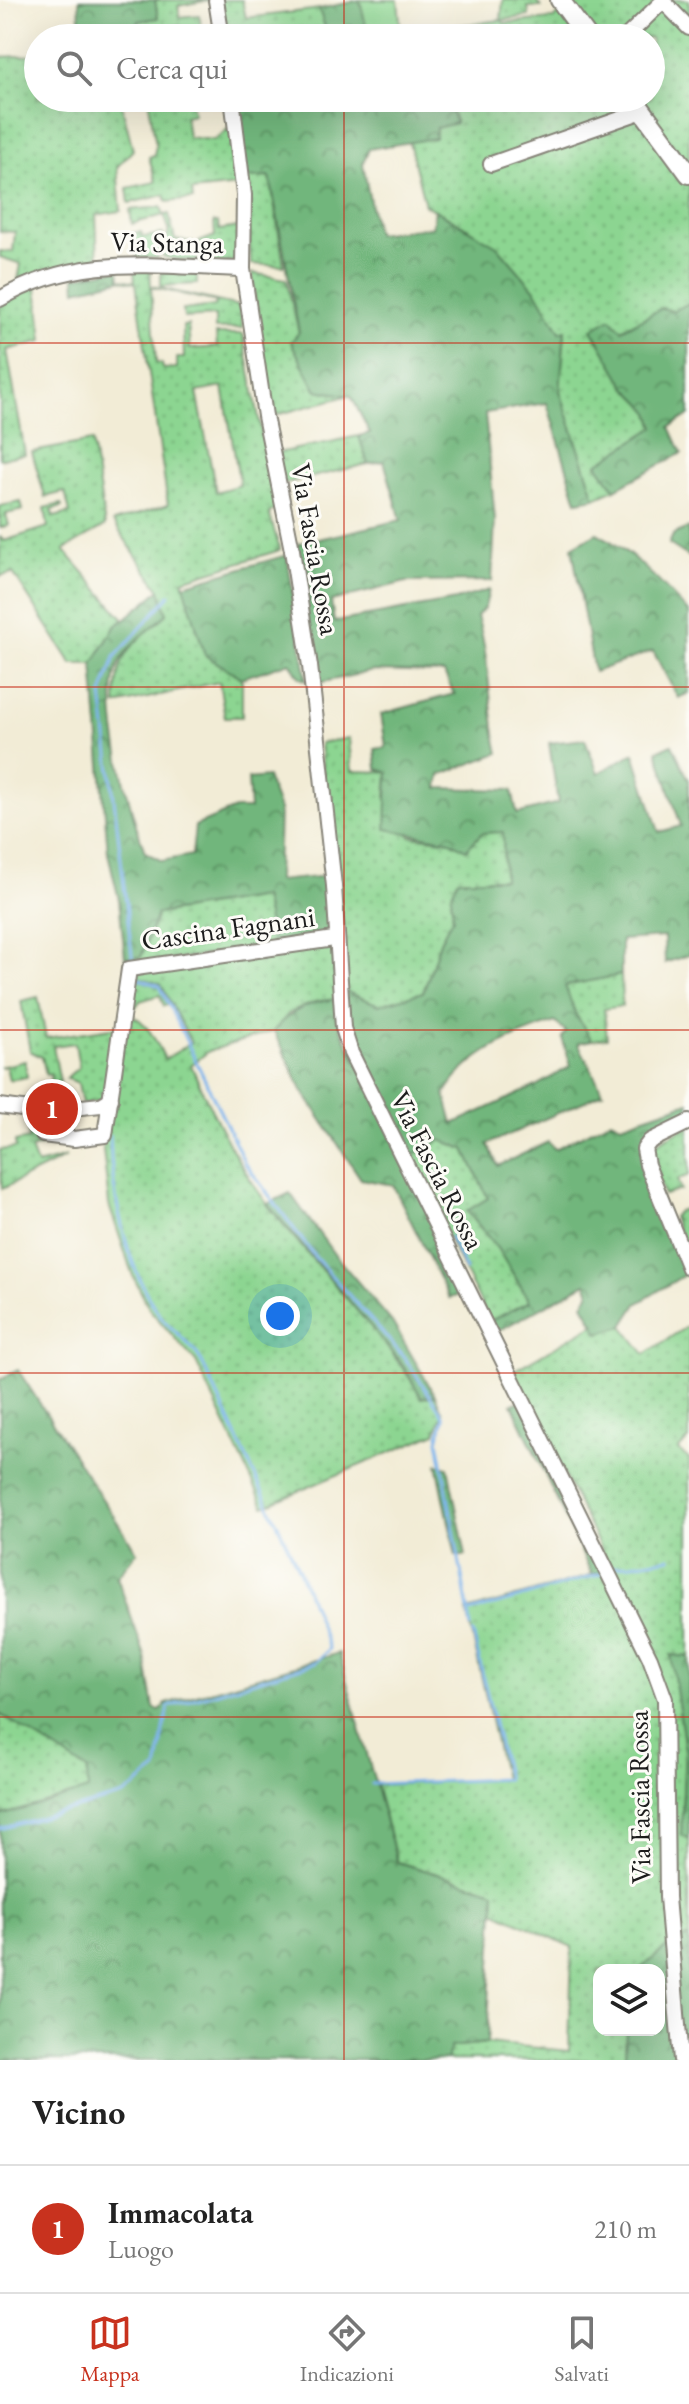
<!DOCTYPE html>
<html lang="it">
<style>
:root{--surface:#fff;--page:#f2f2f2;--text:#222;--muted:#767676;--line:#e0e0e0;--accent:#c8321e}
body{margin:0;font-family:"EB Garamond",serif;background:var(--page);color:var(--text)}
.controls{position:absolute;right:24px;bottom:24px;display:grid;overflow:hidden;border-radius:16px;box-shadow:0 8px 32px #0002}
.controls button{width:72px;height:72px;display:grid;place-items:center;padding:0;border:0;border-bottom:2px solid var(--line);background:var(--surface);color:var(--text);font:40px sans-serif}
.you{position:absolute;left:280px;top:1316px;width:28px;height:28px;margin:-20px;border:6px solid #fff;border-radius:50%;background:#1a73e8;box-shadow:0 0 0 12px #1a73e833}
.badge{display:grid;place-items:center;width:52px;height:52px;border-radius:50%;background:var(--accent);color:#fff;font-size:26px;font-weight:700}
.pin{position:absolute;translate:-50% -50%;border:4px solid #fff;box-shadow:0 2px 8px #0006}
.list{margin:0;padding:0;list-style:none}
h2{display:flex;justify-content:space-between;align-items:center;height:104px;margin:0;padding:0 32px;font-size:34px}
h2 small{font-size:26px;font-weight:400;color:var(--muted)}
.list li{display:grid;grid-template-columns:52px 1fr auto;gap:24px;align-items:center;box-sizing:border-box;height:128px;padding:0 32px;border-top:2px solid var(--line)}
.list b{display:block;font-size:30px;white-space:nowrap}
.list p{margin:0;font-size:26px;white-space:nowrap;color:var(--muted)}
.list em{font-size:26px;font-style:normal;color:var(--muted)}
.icon{flex:none;width:44px;height:44px;fill:none;stroke:currentColor;stroke-width:2;stroke-linecap:round;stroke-linejoin:round}
.map{position:relative;flex:none;width:689px;height:2060px;overflow:hidden}
.search{position:absolute;background:var(--surface);box-shadow:0 8px 32px #0002;left:24px;right:24px;top:24px;height:88px;display:flex;align-items:center;gap:20px;box-sizing:border-box;padding:0 28px;border-radius:44px;color:var(--muted);font-size:30px}
.sheet{height:232px;background:var(--surface)}
nav{display:flex;justify-content:space-around;align-items:center;box-sizing:border-box;height:112px;border-top:2px solid var(--line);background:var(--surface);font-size:22px;color:var(--muted)}
nav a{display:grid;justify-items:center;gap:4px}
nav .on{color:var(--accent)}
.map>svg:first-child{display:block}
.grass{fill:url(#grass-dots);stroke:#547856;stroke-width:2;fill-rule:evenodd}
.forest{fill:url(#forest-crowns);stroke:#46694c;stroke-width:2;fill-rule:evenodd}
.park{fill:#8cd591;stroke:#547856;stroke-width:2}
.lines{fill:none;stroke-linecap:round;stroke-linejoin:round}
.stream{stroke:#7cb3eb;stroke-width:3}
.minor-casing{stroke:#878479;stroke-width:18}
.major-casing{stroke:#878479;stroke-width:22}
.minor{stroke:#fff;stroke-width:14}
.major{stroke:#fff;stroke-width:18}
.grid{fill:none;stroke:#c8321e;stroke-width:2;stroke-opacity:0.55}
.labels{text-anchor:middle;dominant-baseline:central;stroke-width:6;stroke-linejoin:round;paint-order:stroke}
.street-label{font-size:28px;fill:#1c1c1c;stroke:#fdfcf7}
</style>
<div class="map">
<svg width="689" height="2060" viewBox="0 0 689 2060">
<defs>
<pattern id="grass-dots" width="8" height="8" patternUnits="userSpaceOnUse" patternTransform="scale(2)"><rect width="8" height="8" fill="#8cd591"/><path d="M2 2h.1M6 6h.1" fill="none" stroke="#78b67c" stroke-width="1.8" stroke-linecap="round"/></pattern>
<pattern id="forest-crowns" width="20" height="18" patternUnits="userSpaceOnUse" patternTransform="scale(2)"><rect width="20" height="18" fill="#71b67b"/><path d="M2 6a3 3 0 1 1 6 0M12 15a3 3 0 1 1 6 0" fill="none" stroke="#5c9364"/></pattern>
</defs>
<rect width="100%" height="100%" fill="#fdfcf7"/>
<filter id="ink" filterUnits="userSpaceOnUse"><feTurbulence type="fractalNoise" baseFrequency=".0125" numOctaves="2"/><feDisplacementMap in="SourceGraphic" scale="16" xChannelSelector="R" yChannelSelector="G"/><feConvolveMatrix kernelMatrix="1 2 1 2 8 2 1 2 1" color-interpolation-filters="sRGB"/></filter>
<filter id="wash" filterUnits="userSpaceOnUse"><feTurbulence type="fractalNoise" baseFrequency=".006" numOctaves="4" result="noise"/><feDisplacementMap in="SourceGraphic" scale="32" xChannelSelector="R" yChannelSelector="G"/><feGaussianBlur stdDeviation="1.8" result="paint"/><feColorMatrix in="noise" values="0 0 0 0 0 0 0 0 0 0 0 0 0 0 0 0 0 1.4 0 .05"/><feComposite in="paint" operator="in"/></filter>
<g filter="url(#wash)">
<rect width="100%" height="100%" fill="#f2ecd6"/>
<g class="grass">
<path d="M155 0H210L178 6 180 17 199 15 202 30 182 33 180 25 147 31V35L134 38 139 21 158 18Z"/>
<path d="M220 0H242L246 18 319 9 326 30 352 29 357 37 226 38Z"/>
<path d="M503 0H536L541 7H528L529 16 502 20 504 23 554 19 560 13 578 38H403L401 33 501 20Z"/>
<path d="M569 0H689V168L639 98H651V38H597Z"/>
<path d="M38 55V98H120L133 150 117 167 121 211 96 215 98 262 77 269 135 282 134 269 150 270 151 286 239 306 243 328 215 329V316L184 318 183 310 214 306 217 302 151 287 156 363 162 364 163 369 177 368V358H184L183 326 188 325 190 349 217 347 216 334H243L276 509 269 513 280 550 183 580 205 655 242 678V717H225L219 682 116 705C117 651 129 648 167 614L160 590 113 522 168 505 136 283 74 268 17 285 21 264 0 257V251L13 252 15 232 0 231V57ZM223 387 240 485 216 492 197 392Z"/>
<path d="M148 98H189L194 114 185 116 188 137 214 140 228 129 231 131 237 186 192 191 193 199 167 202 165 195 129 203 127 188 156 182 149 157 154 155 156 145Z"/>
<path d="M417 98H497L502 109 515 103 513 98H622L689 184V303L673 311 662 308 621 330 625 386 649 410 655 428 597 464 615 489 595 498 560 391 565 331 561 333C523 268 493 238 425 205L409 142 434 138Z"/>
<path d="M270 177 284 266 251 264 246 178Z"/>
<path d="M161 207 164 215 169 214 175 240 194 242 198 262 163 257 169 229 164 215 132 224 130 210Z"/>
<path d="M214 222H218L219 230 239 227 240 251 232 263H202L199 242 215 236Z"/>
<path d="M141 232 143 237 163 234V250L157 258 137 257 133 233Z"/>
<path d="M161 272 197 274V284L161 286Z"/>
<path d="M252 273 286 279 299 333 350 395 269 417Z"/>
<path d="M37 286 43 341 7 350 25 454 0 459V304Z"/>
<path d="M359 436 368 464 282 484 277 453Z"/>
<path d="M92 441 105 526 64 550 124 619 115 627 93 664H72L13 573 0 576V537L4 541 48 527 45 508 61 504 62 507 52 510 54 517 70 513 65 492 45 497 32 452Z"/>
<path d="M21 502 23 510 6 514 9 525 0 528V506Z"/>
<path d="M349 738 352 771 388 772 386 797 410 836 451 841 466 850 482 833 503 831 504 879 451 896 453 918C437 940 434 966 423 992L379 1005 342 990 320 743Z"/>
<path d="M263 897 273 945 126 967 125 958 141 957 157 914Z"/>
<path d="M333 946 338 999 317 1001 289 1013 274 1031 209 1051 191 1065C212 1114 236 1162 268 1205 317 1271 380 1327 422 1398L435 1395 443 1413 436 1433 264 1506 196 1362 150 1310 133 1276 109 1205 102 1140 129 1016C144 1015 158 1045 165 1059L191 1043 161 984 135 976 136 972 264 951Z"/>
<path d="M621 975 622 1006 604 1009 607 1038 592 1040 576 1015 564 986Z"/>
<path d="M134 978 160 987 168 1005 164 1006 160 995 140 1001 135 1008 131 1004Z"/>
<path d="M38 997 46 1038 118 1027 107 1099 82 1104 78 1083 66 1078 79 1067 75 1043 53 1046 60 1082 53 1084 56 1101 51 1110 47 1084 51 1083 50 1074 46 1075 42 1057 30 1051 21 1001Z"/>
<path d="M25 1061 27 1077 9 1080 6 1066 0 1067Z"/>
<path d="M689 1125V1175L677 1180 681 1190 664 1195 649 1148Z"/>
<path d="M28 1131H38L44 1144 31 1149 37 1165 66 1157 2 1189 0 1150 16 1148 15 1142 29 1139Z"/>
<path d="M441 1140 465 1149 488 1198 467 1211 497 1248 530 1302 490 1321 407 1158Z"/>
<path d="M689 1208V1262L673 1217 678 1211Z"/>
<path d="M594 1324 599 1332 623 1326 645 1354 689 1325V1439L678 1450 689 1459V1657L671 1655 685 1750 681 1833 689 1839V1938L677 1939 639 1970H599V2030H626L625 2060H447L450 2047 487 2043 569 2051 572 1947 494 1911 495 1891 397 1862 376 1785 504 1779 467 1611 611 1570 513 1371Z"/>
<path d="M0 1714 88 1770V1791L0 1816Z"/>
</g>
<g class="forest">
<path d="M79 0H155L158 18 139 21 134 38H81Z"/>
<path d="M360 0 369 38H353L357 37 351 29 326 30 319 9Z"/>
<path d="M235 98H417L422 104 447 101 456 123 436 128 435 138 369 149 363 164 376 234 432 227 435 210 497 246 536 291 560 332 565 330 560 391 595 498 577 501 547 403 485 413 495 520 492 581 406 582 331 601 334 622 456 600 489 590 485 607 477 616C491 662 488 709 499 753L440 775 438 788 512 790 517 814 558 803 549 743 585 739 598 773 634 753 659 832 681 826 657 751 672 744 689 780V955L665 963 664 937 621 940V975L565 986 576 1015 592 1040 578 1043 603 1093 488 1144 498 1166 548 1142 555 1149 611 1120 621 1125 689 1102V1119L641 1149 689 1272 637 1304 623 1326 599 1333 583 1304 590 1292 586 1283 496 1332 490 1321 530 1301 497 1248 467 1211 488 1198 465 1149 441 1140 407 1158 354 1052 342 990 379 1005 423 992C434 966 437 940 453 918L451 896 458 879H504L503 832 482 833 466 850 451 841 386 829 388 772 377 769 375 749 386 747 381 714 454 694 444 673 373 671 314 684 297 544 401 520 384 461 368 464 359 436 370 433 351 396 316 390 291 342 299 332 270 177 246 178ZM555 1022 566 1032 562 1038 571 1066 534 1087 453 1124 445 1094C469 1052 512 1037 555 1022Z"/>
<path d="M119 269 120 280 76 290 75 277Z"/>
<path d="M689 303V415L670 427 682 453 615 489 597 464 655 427 649 410 625 386 592 329 611 318 622 330 662 308 673 311Z"/>
<path d="M689 527V557L669 544 673 535Z"/>
<path d="M597 533C634 553 660 582 689 613V693L678 698 653 651 594 672 572 547Z"/>
<path d="M287 555 307 681 300 678 290 662 242 678 205 655 184 585Z"/>
<path d="M160 590 167 614C150 630 125 646 117 669 103 710 130 811 145 852L162 861 192 855 195 826 235 809H250L248 779 267 777 279 810 277 881 327 876 330 925 327 937 273 944 263 897 157 914 141 957 125 958 119 900 108 853 93 664 115 627Z"/>
<path d="M338 999 340 1027 468 1293 449 1298 393 1185 361 1179 302 1090 274 1031C292 1009 310 1002 338 999Z"/>
<path d="M290 1193 334 1254 392 1322 435 1395 422 1398 400 1361 267 1204Z"/>
<path d="M18 1370 137 1552 117 1577 145 1656 154 1708 159 1711 166 1704 339 1653 397 1862 495 1891 487 2043 451 2047 447 2060H0V1816L88 1790 87 1770 0 1714V1379Z"/>
<path d="M521 1401 604 1572 592 1575 512 1404Z"/>
<path d="M437 1464 448 1467 466 1556H456Z"/>
<path d="M671 1655 689 1657V1839L681 1834 685 1750Z"/>
<path d="M689 1938V2060H625L626 2030H659V1970H639L677 1939Z"/>
</g>
<path class="park" d="M360 0H398L401 32 369 38Z"/>
<g class="lines">
<g class="stream">
<path d="M133 964 102 694 115 657 170 595"/>
<path d="M134 977 160 986 245 1163 315 1257 404 1357 441 1412 444 1418 438 1440 471 1627"/>
<path d="M450 1237 466 1270"/>
<path d="M612 1567 670 1558"/>
<path d="M470 1612 604 1573"/>
<path d="M371 1784 507 1779 473 1633"/>
<path d="M0 1829 124 1795 157 1770 168 1707 315 1663 329 1649 299 1570 201 1360C191 1343 176 1334 163 1319 127 1274 111 1192 110 1136"/>
</g>
</g>
</g>
<g filter="url(#ink)">
<g class="lines">
<g class="minor-casing">
<g id="minor">
<path d="M216 0 222 38"/>
<path d="M625 38 663 1 689 28"/>
<path d="M232 98 244 195 243 269 265 416 292 550 310 666 334 886 343 1028 351 1053 650 1658 665 1699 667 1897 681 2060"/>
<path d="M491 164 643 111"/>
<path d="M0 299C80 252 157 267 243 269"/>
<path d="M0 1106 37 1111"/>
<path d="M52 1110 101 1105 111 1099"/>
<path d="M689 1122 650 1141 644 1149 647 1165 689 1268"/>
<path d="M43 1135 74 1139 105 1135 129 969 334 939"/>
</g>
</g>
<g class="major-casing">
<g id="major">
<path d="M560 0 588 38"/>
<path d="M633 98 689 174"/>
</g>
</g>
<use href="#minor" class="minor"/>
<use href="#major" class="major"/>
</g>
</g>
<path class="grid" d="M344 0V38M344 98V2060M0 343H689M0 687H689M0 1030H689M0 1373H689M0 1717H689"/>
<g class="labels">
<g class="street-label">
<text transform="translate(167 242) rotate(1)">Via Stanga</text>
<text transform="translate(316 549) rotate(80)">Via Fascia Rossa</text>
<text transform="translate(228 928) rotate(-8)">Cascina Fagnani</text>
<text transform="translate(438 1170) rotate(63)">Via Fascia Rossa</text>
<text transform="translate(639 1797) rotate(-91)">Via Fascia Rossa</text>
</g>
</g>
</svg>
<div class="controls">
<button><svg class="icon" aria-label="layers" viewBox="0 0 24 24"><path d="M12 4l9 5-9 5-9-5zM3 14l9 5 9-5"/></svg></button>
</div>
<div class="you"></div>
<div class="pin badge" style="left:52px;top:1109px">1</div>
<div class="search"><svg class="icon" aria-label="search" viewBox="0 0 24 24"><circle cx="10" cy="10" r="6"/><path d="M15 15l6 6"/></svg>Cerca qui</div>
</div>
<section class="sheet">
<h2>Vicino<small></small></h2>
<ul class="list">
<li><span class="badge">1</span><div><b>Immacolata</b><p>Luogo</p></div><em>210 m</em></li>
</ul>
</section>
<nav>
<a class="on"><svg class="icon" aria-label="map" viewBox="0 0 24 24"><path d="M3 6l6-2 6 2 6-2v14l-6 2-6-2-6 2zM9 4v14M15 6v14"/></svg>Mappa</a>
<a><svg class="icon" aria-label="directions" viewBox="0 0 24 24"><path d="M12 3l9 9-9 9-9-9zM9 14v-3h6M13 9l2 2-2 2"/></svg>Indicazioni</a>
<a><svg class="icon" aria-label="saved" viewBox="0 0 24 24"><path d="M7 4h10v16l-5-4-5 4z"/></svg>Salvati</a>
</nav>
